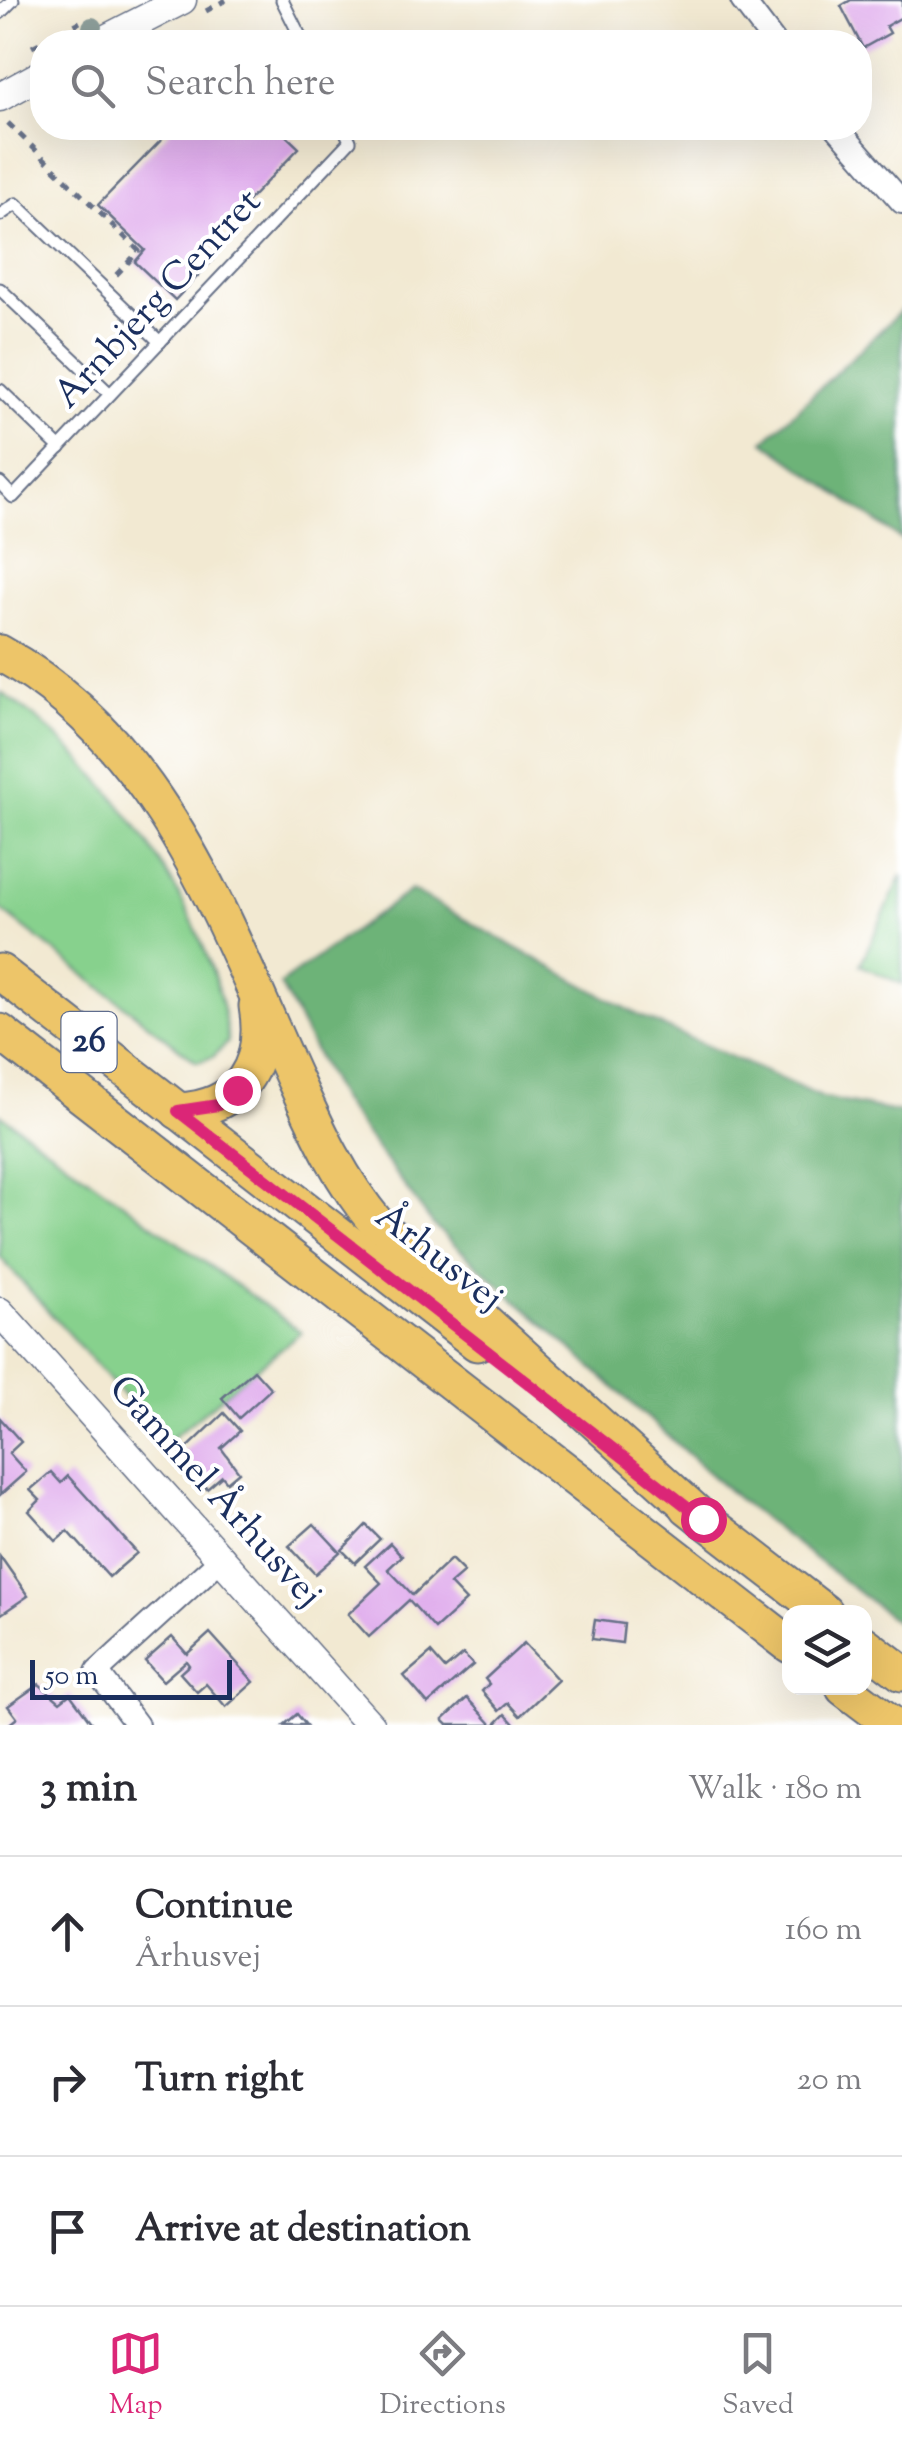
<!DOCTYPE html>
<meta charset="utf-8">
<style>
:root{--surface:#fff;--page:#f7f7f7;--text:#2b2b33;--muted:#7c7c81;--line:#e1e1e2;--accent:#db2777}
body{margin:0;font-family:"Sorts Mill Goudy",serif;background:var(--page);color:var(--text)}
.controls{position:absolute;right:30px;bottom:30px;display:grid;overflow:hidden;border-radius:20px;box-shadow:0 10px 40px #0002}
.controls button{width:90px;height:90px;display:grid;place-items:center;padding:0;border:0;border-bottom:2px solid var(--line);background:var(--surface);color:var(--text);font:50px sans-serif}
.scale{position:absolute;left:30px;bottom:25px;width:202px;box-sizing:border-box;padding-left:10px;border:5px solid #1b2f5e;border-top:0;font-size:28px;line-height:35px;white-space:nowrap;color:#1b2f5e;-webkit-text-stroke:8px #fff;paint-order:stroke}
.stop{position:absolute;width:30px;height:30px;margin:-22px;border:8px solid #db2777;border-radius:50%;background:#fff}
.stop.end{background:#db2777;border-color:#fff;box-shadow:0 2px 10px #0008}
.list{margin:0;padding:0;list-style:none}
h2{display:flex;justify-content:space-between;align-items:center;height:130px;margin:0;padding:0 40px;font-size:42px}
h2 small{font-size:32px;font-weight:400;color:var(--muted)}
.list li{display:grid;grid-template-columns:65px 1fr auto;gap:30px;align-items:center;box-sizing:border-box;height:150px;padding:0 40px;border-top:2px solid var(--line)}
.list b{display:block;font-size:38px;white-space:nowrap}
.list p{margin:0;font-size:32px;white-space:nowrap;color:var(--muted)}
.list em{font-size:32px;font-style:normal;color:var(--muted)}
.icon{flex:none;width:55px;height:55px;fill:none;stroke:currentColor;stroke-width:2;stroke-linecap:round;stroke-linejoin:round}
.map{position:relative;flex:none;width:902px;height:1725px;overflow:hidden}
.search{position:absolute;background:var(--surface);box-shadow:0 10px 40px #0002;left:30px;right:30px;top:30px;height:110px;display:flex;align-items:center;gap:25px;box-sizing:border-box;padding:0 35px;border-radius:40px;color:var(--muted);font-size:38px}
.sheet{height:580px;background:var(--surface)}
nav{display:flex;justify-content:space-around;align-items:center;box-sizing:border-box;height:140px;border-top:2px solid var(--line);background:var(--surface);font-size:28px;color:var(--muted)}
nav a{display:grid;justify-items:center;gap:5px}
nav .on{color:var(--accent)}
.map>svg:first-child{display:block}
.green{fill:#87d18d;stroke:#518076;stroke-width:2.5}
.forest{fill:#6db378;stroke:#44716b;stroke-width:2.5}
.building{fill:#dfaaec}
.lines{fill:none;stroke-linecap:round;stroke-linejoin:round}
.service-casing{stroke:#667087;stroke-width:15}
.minor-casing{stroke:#667087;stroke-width:26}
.tertiary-casing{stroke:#667087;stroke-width:31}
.primary-casing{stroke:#667087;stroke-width:39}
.path{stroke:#667087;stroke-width:5;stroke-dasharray:8 8;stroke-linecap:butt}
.service{stroke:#fff;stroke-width:11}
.minor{stroke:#fff;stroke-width:22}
.tertiary{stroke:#fff;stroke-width:28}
.primary{stroke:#edc569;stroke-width:35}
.tree{fill:#8d9e9a}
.route{stroke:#db2777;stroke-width:12}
.labels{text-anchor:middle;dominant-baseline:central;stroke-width:8;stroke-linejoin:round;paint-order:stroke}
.shield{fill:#fff;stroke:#5f6d8e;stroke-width:2.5}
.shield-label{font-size:35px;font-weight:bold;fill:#1b2f5e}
.street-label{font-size:38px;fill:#1b2f5e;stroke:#fff}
</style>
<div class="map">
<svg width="902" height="1725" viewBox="0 0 902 1725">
<rect width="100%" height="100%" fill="#fff"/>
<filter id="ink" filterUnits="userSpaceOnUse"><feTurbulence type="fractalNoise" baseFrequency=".01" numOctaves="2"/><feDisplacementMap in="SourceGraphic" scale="20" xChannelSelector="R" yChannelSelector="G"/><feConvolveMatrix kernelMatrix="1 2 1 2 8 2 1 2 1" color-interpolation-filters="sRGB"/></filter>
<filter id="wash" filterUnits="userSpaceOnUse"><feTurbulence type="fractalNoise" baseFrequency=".0048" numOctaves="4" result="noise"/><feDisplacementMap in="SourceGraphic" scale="40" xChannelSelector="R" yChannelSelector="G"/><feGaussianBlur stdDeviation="2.25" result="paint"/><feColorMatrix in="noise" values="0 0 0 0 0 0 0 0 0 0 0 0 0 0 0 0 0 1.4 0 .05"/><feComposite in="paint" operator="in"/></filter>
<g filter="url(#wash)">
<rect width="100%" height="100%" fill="#f2e9d2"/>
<g class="green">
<path d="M0 692C105 759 216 916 228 1042L213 1057 197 1062 0 909Z"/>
<path d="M902 875V984L860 965Z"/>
<path d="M0 1114 301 1332 166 1443 0 1257Z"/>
</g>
<g class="forest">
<path d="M902 310V540L764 441Z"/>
<path d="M411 890 642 1017 823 1098 902 1113V1626L737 1498 434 1226 339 1098 280 984Z"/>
</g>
<g id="blocks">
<g class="building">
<path d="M851 0H902V17L886 26 890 33 863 48 841 6Z"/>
<path d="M173 128H278L299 148 201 250 212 261 175 300 135 262 145 250 98 205Z"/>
<path d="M254 1370 271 1389 239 1418 222 1398Z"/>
<path d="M224 1413 240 1431 221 1448 239 1472 227 1482 222 1476 207 1489 179 1456Z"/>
<path d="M0 1418 21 1442 9 1453 26 1472 0 1495Z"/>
<path d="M51 1472 61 1483 68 1476 137 1553 109 1577 68 1531 56 1541 29 1511 40 1500 30 1490Z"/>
<path d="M314 1524 340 1552 315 1574 289 1546Z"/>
<path d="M366 1525 380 1539 355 1563 342 1550Z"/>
<path d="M390 1543 402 1556 388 1569 413 1595 451 1559 464 1572 450 1584 466 1601 435 1629 409 1600 369 1637 348 1614 381 1583 365 1566Z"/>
<path d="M0 1556 28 1596 0 1615Z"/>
<path d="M595 1620 624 1624 622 1643 592 1639Z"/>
<path d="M210 1633 254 1682 226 1707 206 1684 197 1692 180 1673 189 1665 186 1661 163 1681 145 1661 172 1637 187 1654Z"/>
<path d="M524 1643 558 1680 520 1716 508 1703 499 1711 482 1691 489 1684 485 1679Z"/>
<path d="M431 1653 445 1669 463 1654 473 1665 428 1704 404 1676Z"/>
<path d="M39 1684 60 1702 70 1694 93 1725H8L17 1718 8 1706Z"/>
<path d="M467 1698 492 1725H448L443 1720Z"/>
<path d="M297 1714 306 1725H284Z"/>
<path d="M505 1714 515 1725H494Z"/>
</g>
</g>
</g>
<g filter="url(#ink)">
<use href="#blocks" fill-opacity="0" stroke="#667087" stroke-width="2.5"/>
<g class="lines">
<g class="service-casing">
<g id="service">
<path d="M282 0 303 42"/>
<path d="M0 13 13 0"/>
<path d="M0 215 16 204 160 342"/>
<path d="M0 289 110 394"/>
<path d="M0 390 60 448"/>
<path d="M0 483 13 497 350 141 344 128"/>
</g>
</g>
<g class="minor-casing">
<g id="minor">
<path d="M742 0 774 42"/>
<path d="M837 128 902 202"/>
<path d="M137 1725 97 1672 223 1557"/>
</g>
</g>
<g class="tertiary-casing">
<g id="tertiary">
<path d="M100 42 182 0"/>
<path d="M0 97 42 74"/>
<path d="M0 1312 370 1725"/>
</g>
</g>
<g class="primary-casing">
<g id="primary">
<path d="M0 653C160 741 221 916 292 1074 317 1129 339 1179 378 1225L703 1519"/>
<path d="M0 972 477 1343"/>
<path d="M0 1032 790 1645"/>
<path d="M178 1111C240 1108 267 1066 257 1006"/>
<path d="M688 1507 824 1612"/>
<path d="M864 1644 902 1673"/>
<path d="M844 1688 893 1725"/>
</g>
</g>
<g class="path">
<path d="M206 11 226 0"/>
<path d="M32 47 80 22"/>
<path d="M8 123 139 251 114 277"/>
</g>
<use href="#service" class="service"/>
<use href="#minor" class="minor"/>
<use href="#tertiary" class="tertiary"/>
<use href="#primary" class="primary"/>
</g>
<circle class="tree" cx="92" cy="27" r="10"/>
</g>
<g class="lines" filter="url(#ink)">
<path class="route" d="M237 1090 218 1105 178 1111 703 1519"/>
</g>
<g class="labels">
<rect class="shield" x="61.5" y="1012" width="55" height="60" rx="8"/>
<g class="shield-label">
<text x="89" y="1042">26</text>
</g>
<g class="street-label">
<text transform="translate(159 300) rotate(-47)">Arnbjerg Centret</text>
<text transform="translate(438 1259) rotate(38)">Århusvej</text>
<text transform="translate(214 1493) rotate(48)">Gammel Århusvej</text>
</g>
</g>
</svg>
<div class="controls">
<button><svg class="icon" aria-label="layers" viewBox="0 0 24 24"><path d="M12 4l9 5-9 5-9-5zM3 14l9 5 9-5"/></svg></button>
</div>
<div class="scale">50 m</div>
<div class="stop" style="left:703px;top:1519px"></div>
<div class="stop end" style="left:237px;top:1090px"></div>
<div class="search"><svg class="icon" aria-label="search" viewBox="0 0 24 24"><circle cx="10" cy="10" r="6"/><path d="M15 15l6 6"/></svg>Search here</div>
</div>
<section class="sheet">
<h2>3 min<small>Walk · 180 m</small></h2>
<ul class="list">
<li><svg class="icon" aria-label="ahead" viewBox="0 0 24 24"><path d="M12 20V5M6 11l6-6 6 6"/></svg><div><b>Continue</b><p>Århusvej</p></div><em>160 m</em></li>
<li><svg class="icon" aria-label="right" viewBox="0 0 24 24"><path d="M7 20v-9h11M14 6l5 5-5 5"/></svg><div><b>Turn right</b></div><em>20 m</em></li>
<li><svg class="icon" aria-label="arrive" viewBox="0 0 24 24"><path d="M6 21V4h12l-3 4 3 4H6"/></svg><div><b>Arrive at destination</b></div></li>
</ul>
</section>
<nav>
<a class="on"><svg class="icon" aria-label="map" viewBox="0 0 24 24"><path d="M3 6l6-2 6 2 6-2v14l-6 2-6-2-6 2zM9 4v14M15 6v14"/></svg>Map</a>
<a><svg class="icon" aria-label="directions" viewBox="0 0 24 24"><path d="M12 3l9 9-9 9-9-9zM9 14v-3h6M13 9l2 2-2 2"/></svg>Directions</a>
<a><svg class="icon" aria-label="saved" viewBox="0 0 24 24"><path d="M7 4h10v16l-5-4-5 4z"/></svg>Saved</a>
</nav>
